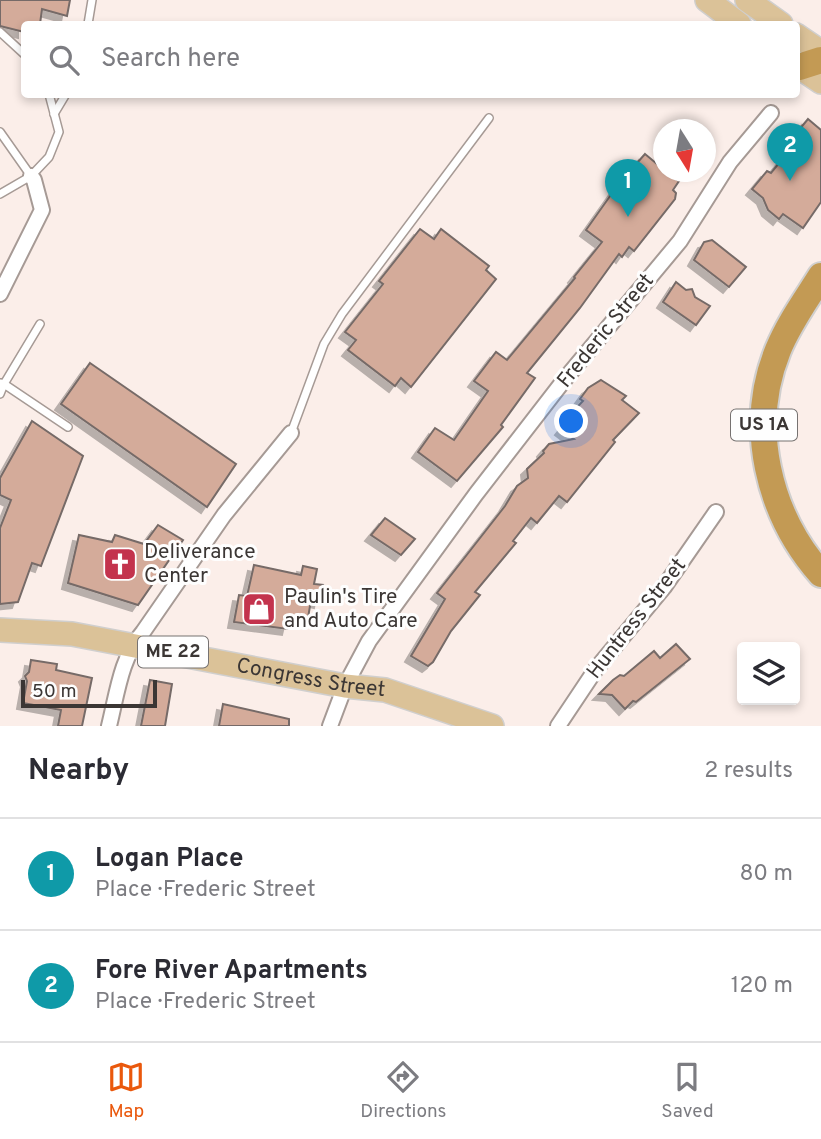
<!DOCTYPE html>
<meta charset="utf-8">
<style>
:root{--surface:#fff;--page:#f7f7f7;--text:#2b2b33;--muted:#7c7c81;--line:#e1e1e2;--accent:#ea580c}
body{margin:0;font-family:Overpass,sans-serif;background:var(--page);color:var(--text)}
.controls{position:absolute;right:21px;bottom:21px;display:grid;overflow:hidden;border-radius:7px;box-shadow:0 4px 10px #0003}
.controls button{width:63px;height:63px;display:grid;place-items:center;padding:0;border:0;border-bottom:2px solid var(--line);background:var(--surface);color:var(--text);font:35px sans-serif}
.compass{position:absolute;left:653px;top:119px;width:63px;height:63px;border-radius:50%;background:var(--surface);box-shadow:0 4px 10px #0003;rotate:169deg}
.scale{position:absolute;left:21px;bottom:18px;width:136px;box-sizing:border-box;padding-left:7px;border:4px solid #3b3634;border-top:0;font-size:19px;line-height:24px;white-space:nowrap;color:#3b3634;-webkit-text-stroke:5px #fefefe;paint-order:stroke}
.you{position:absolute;left:572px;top:422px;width:24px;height:24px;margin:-18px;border:5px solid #fff;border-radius:50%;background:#1a73e8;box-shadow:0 0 0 10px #1a73e833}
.badge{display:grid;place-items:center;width:46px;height:46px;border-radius:50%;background:var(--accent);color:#fff;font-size:23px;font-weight:700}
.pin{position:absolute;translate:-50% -58px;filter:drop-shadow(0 2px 4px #0008)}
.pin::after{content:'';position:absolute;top:37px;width:24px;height:21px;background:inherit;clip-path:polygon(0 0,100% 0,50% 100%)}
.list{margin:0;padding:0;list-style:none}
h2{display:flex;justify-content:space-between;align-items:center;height:91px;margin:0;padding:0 28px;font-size:30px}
h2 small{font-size:23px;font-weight:400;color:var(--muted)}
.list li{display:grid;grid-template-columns:46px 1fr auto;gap:21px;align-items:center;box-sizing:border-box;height:112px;padding:0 28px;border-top:2px solid var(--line)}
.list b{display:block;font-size:26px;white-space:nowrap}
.list p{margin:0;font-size:23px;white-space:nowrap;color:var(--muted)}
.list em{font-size:23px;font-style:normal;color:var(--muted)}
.icon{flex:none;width:38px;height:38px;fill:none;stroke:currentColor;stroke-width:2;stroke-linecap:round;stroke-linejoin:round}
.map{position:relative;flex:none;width:821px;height:726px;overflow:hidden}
.search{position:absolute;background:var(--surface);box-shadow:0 4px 10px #0003;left:21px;right:21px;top:21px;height:77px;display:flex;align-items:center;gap:18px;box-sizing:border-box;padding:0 24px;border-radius:7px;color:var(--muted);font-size:26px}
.sheet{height:315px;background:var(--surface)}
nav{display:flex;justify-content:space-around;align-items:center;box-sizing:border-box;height:98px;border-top:2px solid var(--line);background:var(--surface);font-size:19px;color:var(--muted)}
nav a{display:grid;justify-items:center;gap:4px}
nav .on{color:var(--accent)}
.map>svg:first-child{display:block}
.building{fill:#d4ab9a;stroke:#766b67;stroke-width:2;filter:url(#shadow)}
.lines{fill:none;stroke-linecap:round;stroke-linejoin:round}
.service-casing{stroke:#a69a95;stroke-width:10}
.minor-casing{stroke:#a69a95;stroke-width:18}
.primary-casing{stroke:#d0cfce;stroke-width:26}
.motorway-casing{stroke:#d0cfce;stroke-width:30}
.service{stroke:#fff;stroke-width:7}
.minor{stroke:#fff;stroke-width:14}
.primary{stroke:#dbc298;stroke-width:23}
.motorway{stroke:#c39a54;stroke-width:26}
.labels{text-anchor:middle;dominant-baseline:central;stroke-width:6;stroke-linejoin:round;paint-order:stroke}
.shield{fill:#fefefe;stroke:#767271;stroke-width:2}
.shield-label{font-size:19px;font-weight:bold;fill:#3b3634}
.street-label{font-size:21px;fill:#3b3634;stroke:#fefefe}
.poi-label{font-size:21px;fill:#3b3634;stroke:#fefefe;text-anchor:start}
</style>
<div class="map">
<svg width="821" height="726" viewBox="0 0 821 726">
<defs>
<filter id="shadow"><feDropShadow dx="-6" dy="6" stdDeviation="0" flood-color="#0004"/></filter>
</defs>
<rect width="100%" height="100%" fill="#fbeee9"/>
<g class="building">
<path d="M0 0H70L67 16 42 9 40 24H24V32L0 26Z"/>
<path d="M808 119 821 130V202L803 228 783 214 779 219 768 210 763 198 752 189 767 171 771 173 797 141 793 137Z"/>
<path d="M645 154 663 169V172L679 181 673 190 676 193 675 199 634 251 629 247 622 257 619 254 580 308 527 373 535 378 501 425 503 427 457 481 418 452 435 428 454 440 488 391 474 381 496 352 507 360 575 278 574 277 602 242 586 230 620 182Z"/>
<path d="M420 229 434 239 441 229 489 266 486 270 496 279 411 387 401 378 395 386 348 350 356 340 345 332 383 284 379 281Z"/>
<path d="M712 240 746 267 729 287 694 260 704 242Z"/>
<path d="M676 282 686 290 692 289 695 297 710 306 696 325 663 302Z"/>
<path d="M90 363 236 464 207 507 61 404Z"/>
<path d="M601 380 626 396 622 400 639 413 613 440 615 442 567 502 559 496 537 523 531 518 513 541 516 543 475 592 480 595 451 631 433 662 428 666 411 656 445 599 437 593 505 506 517 486 528 478 527 469 544 453 543 451 549 444 574 439 561 429 566 423 565 420 583 401 580 399 588 388Z"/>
<path d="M32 421 83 456 41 566 32 563 18 602 0 604V528L11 500 0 495V478Z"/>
<path d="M385 518 415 539 401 555 371 535Z"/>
<path d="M158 525 183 540 138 605 68 583 79 535 112 542 115 535 144 544Z"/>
<path d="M254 565 301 575 303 566 317 569 314 584 323 585 320 602 311 600 308 618 291 616 288 629 234 622 239 595 247 596Z"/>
<path d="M676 644 690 659 636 702 633 701 625 709 612 695 599 694 613 680 620 675 624 676 654 651 660 658Z"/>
<path d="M31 660 57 664 56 670 92 678 82 726H58L61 710 23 703 27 681 25 676 29 672Z"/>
<path d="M150 680 172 684 165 726H141Z"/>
<path d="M223 704 289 719V726H219Z"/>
</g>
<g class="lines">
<g class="service-casing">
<g id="service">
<path d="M88 24 92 0"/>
<path d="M0 32 24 54"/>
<path d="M54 114 66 94"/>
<path d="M0 132 31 176"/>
<path d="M0 194 31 176 49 157 59 132 49 94"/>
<path d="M1 383 4 384 40 324"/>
<path d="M0 394 4 384 68 427"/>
<path d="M291 433 324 344 342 314 489 118"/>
</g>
</g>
<g class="minor-casing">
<g id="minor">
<path d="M0 294 42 210 34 180 31 176"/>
<path d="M109 726C117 694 121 657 143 632L224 515 291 433"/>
<path d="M330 726 345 686 369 641 476 494 565 379 680 241 730 162 771 113"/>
<path d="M558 726 596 669 664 587 716 512"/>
</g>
</g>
<g class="primary-casing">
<g id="primary">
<path d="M707 0 739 24"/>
<path d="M747 0 781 24"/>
<path d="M796 35 821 52"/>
<path d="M796 65 821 82"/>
<path id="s1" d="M0 630 72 634 345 686 385 690 492 726"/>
</g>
</g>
<g class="motorway-casing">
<g id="motorway">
<path d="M799 67 821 60"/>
<path d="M821 276C806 300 789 323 778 350 747 426 768 514 821 574"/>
</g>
</g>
<use href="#service" class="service"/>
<use href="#minor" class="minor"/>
<use href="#primary" class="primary"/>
<use href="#motorway" class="motorway"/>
</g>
<defs>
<g id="church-square" transform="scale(1.75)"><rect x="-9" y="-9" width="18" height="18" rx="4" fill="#c3334d" stroke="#fefefe"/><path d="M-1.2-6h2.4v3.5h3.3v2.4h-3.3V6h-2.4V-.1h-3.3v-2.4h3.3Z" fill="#fff"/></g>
<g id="shop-square" transform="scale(1.75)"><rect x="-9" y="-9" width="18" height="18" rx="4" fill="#c3334d" stroke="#fefefe"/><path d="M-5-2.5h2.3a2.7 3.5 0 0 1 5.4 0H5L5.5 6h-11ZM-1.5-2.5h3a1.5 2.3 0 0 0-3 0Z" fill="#fff"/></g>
</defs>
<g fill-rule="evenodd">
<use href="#church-square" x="120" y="564"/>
<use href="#shop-square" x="259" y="609"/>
</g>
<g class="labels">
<g class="shield">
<rect x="731" y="409.5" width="66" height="31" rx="5"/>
<rect x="138" y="636.5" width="70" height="31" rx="5"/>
</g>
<g class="shield-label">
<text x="764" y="425">US 1A</text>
<text x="173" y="652">ME 22</text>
</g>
<g class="street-label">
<text transform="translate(606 331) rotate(-51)">Frederic Street</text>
<text transform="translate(637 619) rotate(-52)">Huntress Street</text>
<text stroke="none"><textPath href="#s1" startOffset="315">Congress Street</textPath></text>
</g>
<g class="poi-label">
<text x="144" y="552">Deliverance<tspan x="144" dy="24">Center</tspan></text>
<text x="284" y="597">Paulin's Tire<tspan x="284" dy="24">and Auto Care</tspan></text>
</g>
</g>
</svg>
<div class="controls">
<button><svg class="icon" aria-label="layers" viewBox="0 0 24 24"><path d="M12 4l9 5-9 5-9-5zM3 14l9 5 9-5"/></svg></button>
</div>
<svg class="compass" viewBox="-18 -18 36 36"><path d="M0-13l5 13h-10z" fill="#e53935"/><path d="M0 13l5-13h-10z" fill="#7c7c81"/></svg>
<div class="scale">50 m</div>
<div class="you"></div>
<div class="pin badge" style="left:628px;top:217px;background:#0f9aa8">1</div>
<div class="pin badge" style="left:790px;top:181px;background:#0f9aa8">2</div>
<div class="search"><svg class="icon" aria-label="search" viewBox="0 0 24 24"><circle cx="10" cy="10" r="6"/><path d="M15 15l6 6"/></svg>Search here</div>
</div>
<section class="sheet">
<h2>Nearby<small>2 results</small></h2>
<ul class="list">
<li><span class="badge" style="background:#0f9aa8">1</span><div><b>Logan Place</b><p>Place · Frederic Street</p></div><em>80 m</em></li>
<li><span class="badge" style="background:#0f9aa8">2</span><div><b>Fore River Apartments</b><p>Place · Frederic Street</p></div><em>120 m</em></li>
</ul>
</section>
<nav>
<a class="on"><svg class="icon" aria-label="map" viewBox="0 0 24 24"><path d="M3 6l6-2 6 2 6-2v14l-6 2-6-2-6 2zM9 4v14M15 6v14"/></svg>Map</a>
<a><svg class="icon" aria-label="directions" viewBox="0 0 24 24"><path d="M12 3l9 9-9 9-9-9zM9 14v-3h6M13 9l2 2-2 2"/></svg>Directions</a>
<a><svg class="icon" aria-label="saved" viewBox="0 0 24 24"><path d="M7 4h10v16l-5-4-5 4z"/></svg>Saved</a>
</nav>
